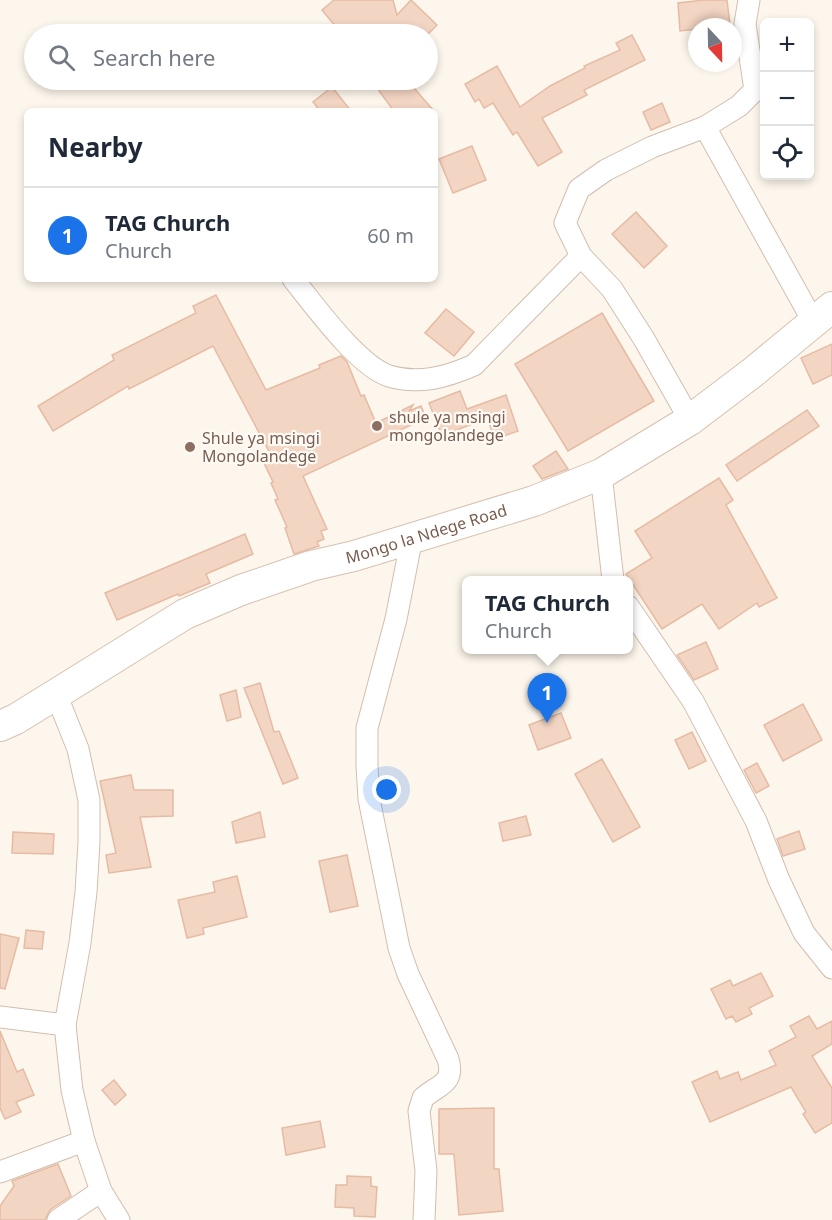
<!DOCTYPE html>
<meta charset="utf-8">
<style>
:root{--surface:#fff;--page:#f6f6f7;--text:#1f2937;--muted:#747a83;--line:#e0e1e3;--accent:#1a73e8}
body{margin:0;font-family:"Noto Sans",sans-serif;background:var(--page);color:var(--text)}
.controls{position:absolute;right:18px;top:18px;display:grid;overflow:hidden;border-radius:9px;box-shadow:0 3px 9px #0003}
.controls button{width:54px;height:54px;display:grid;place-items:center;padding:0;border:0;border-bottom:2px solid var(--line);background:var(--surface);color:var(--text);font:30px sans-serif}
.compass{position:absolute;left:688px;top:18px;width:54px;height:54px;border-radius:50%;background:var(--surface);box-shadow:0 3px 9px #0003;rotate:158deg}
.you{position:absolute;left:387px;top:790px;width:21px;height:21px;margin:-15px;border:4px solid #fff;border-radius:50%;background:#1a73e8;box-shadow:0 0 0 9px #1a73e833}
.badge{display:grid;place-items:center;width:39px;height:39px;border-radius:50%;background:var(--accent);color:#fff;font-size:20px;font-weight:700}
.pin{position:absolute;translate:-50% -50px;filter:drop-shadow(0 2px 3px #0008)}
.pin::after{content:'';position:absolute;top:32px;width:21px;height:18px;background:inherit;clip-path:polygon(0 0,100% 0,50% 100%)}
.popup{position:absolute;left:462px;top:576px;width:171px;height:78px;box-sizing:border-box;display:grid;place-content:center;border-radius:9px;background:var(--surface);filter:drop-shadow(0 2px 4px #0005);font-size:20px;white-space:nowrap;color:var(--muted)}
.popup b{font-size:22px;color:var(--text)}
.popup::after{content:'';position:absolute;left:50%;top:100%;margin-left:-12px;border:12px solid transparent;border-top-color:var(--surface)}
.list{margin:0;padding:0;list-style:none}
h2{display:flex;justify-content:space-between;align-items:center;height:78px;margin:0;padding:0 24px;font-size:26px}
h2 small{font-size:20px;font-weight:400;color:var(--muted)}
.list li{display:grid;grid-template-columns:39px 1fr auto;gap:18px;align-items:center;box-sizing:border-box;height:96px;padding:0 24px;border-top:2px solid var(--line)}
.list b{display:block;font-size:22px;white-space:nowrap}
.list p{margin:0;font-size:20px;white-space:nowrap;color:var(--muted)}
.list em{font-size:20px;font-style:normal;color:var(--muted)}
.icon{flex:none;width:33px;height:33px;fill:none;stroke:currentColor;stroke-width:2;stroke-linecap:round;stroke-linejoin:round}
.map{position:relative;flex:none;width:832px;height:1220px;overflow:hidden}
.search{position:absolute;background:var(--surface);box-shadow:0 3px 9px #0003;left:24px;top:24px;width:414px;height:66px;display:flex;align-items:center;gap:15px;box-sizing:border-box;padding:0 21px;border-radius:33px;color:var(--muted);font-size:22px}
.panel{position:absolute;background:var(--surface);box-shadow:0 3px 9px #0003;left:24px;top:108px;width:414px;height:174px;border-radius:9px}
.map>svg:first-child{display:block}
.building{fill:#f3d5c3;stroke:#e6bba3;stroke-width:1.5}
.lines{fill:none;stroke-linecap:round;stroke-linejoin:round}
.street-casing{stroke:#d1beb0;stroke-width:23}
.secondary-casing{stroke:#d6c0b0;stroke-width:32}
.street{stroke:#fff;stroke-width:21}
.secondary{stroke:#fff;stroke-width:30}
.education-dot{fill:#8d6e63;stroke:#fffaf3;stroke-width:2}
.labels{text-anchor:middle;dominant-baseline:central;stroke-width:4.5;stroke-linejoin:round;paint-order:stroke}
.education-label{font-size:16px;fill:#785e54;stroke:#fffaf3;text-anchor:start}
.street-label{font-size:16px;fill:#7a5c4d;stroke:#fffaf3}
</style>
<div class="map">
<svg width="832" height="1220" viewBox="0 0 832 1220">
<rect width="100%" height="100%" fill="#fdf6ec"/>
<g class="building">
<path d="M334 0H393L397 15 411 0 437 25 428 34H342L322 10Z"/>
<path d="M704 0H727L730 25 697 27V29L680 31 678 3Z"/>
<path d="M632 35 645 60 584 90 587 95 542 118 562 152 538 166 517 132 513 135 493 103 484 108 479 99 475 102 465 84 497 66 520 107 550 86 585 68 584 66 620 50 616 43Z"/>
<path d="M394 80H407L434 111H394L379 91Z"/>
<path d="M332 87 351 111H320L313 102Z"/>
<path d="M662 103 670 122 651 130 643 112Z"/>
<path d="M472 146 486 180 453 193 439 159Z"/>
<path d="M636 212 667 246 644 268 612 234Z"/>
<path d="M216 295 266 390 320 368 319 365 341 356 347 362 361 396 364 395 376 423 413 405 409 411 421 406 426 418 303 476 327 529 321 531 324 539 317 542 319 546 294 554 285 528 287 527 275 500 278 499 271 483 273 482 264 463 273 459 213 346 129 389 128 386 53 431 38 406 114 360 112 355 196 313 193 306Z"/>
<path d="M446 309 474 332 454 356 425 333Z"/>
<path d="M602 313 654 401 568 451 515 364Z"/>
<path d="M832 344V375L813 384 801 358Z"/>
<path d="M460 391 467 409 506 395 518 431 495 439 487 418 442 436 429 403Z"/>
<path d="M807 410 819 426 737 481 726 465Z"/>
<path d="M556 451 568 469 542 479 533 466Z"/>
<path d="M719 478 733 500 726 505 777 598 759 607 757 603 719 629 702 604 662 629 626 574 652 558 635 531Z"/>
<path d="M245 534 253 554 206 574 210 583 179 596 178 594 117 620 105 593Z"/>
<path d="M706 642 718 669 694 680 677 655Z"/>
<path d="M260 683 274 732 279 731 298 778 283 784 244 688Z"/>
<path d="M236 690 241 717 227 721 220 695Z"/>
<path d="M803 704 822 740 783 761 764 725Z"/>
<path d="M561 713 571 738 538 750 529 725Z"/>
<path d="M692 732 706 761 689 769 675 740Z"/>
<path d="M602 759 640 827 613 842 575 774Z"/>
<path d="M757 763 769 786 756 793 744 770Z"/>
<path d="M131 775 134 790H173V816L140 817 151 867 109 873 106 855 116 853 100 781Z"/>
<path d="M260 812 265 837 236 843 232 822Z"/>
<path d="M526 816 531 835 503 841 499 823Z"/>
<path d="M799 831 805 849 783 856 777 839Z"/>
<path d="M13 832 54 834 53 854 12 853Z"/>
<path d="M347 855 358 906 330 912 319 861Z"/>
<path d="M237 876 247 917 203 928 204 934 187 938 178 900 215 892 213 882Z"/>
<path d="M26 930 44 932 42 949 24 948Z"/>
<path d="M0 934 19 938 5 989 0 988Z"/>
<path d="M761 973 773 996 749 1008 752 1014 736 1022 732 1016 726 1019 711 989 730 980 733 986Z"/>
<path d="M809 1016 817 1029 832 1021V1044L812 1056 832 1088V1123L815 1133 803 1114 806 1112 791 1087 710 1122 692 1082 717 1071 720 1079 738 1072 741 1080 776 1065 769 1051 796 1037 790 1026Z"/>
<path d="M0 1031 17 1072 23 1069 34 1095 16 1102 21 1112 5 1119 0 1108Z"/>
<path d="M114 1080 126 1095 115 1105 102 1090Z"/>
<path d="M494 1108V1169H499L503 1211 459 1215 454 1154H439V1109Z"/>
<path d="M320 1121 325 1147 286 1155 282 1128Z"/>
<path d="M58 1164 71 1196 50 1210 45 1220H0V1206L14 1186 12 1181Z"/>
<path d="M347 1176 371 1177V1186L377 1187 375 1217 354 1216V1208L335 1207 336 1185H347Z"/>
</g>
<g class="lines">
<g class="street-casing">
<g id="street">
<path d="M705 127 814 323"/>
<path d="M293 279C314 305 358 366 389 376 419 385 447 377 474 365L581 256"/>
<path d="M690 420 644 339 612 289 581 256 565 223 579 189 606 170 652 147 705 127 739 106 755 90 745 24 749 0"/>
<path d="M601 474 613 580"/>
<path d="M412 537 396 619 367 728V766L369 799 399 948 408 974 448 1059C455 1084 439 1084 423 1098L419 1111 426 1171 424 1220"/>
<path d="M628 606 693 701 756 821 779 880 804 933 832 968"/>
<path d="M56 694 78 749 89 800V842L86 892 80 943 65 1025 72 1090 84 1141 101 1191 119 1220"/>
<path d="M0 1017 65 1025"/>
<path d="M0 1172 84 1141"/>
<path d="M58 1220 101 1191"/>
</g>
</g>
<g class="secondary-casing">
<g id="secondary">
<path id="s1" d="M0 726 16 719 185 614 241 590 311 566 354 556 534 501 601 474 690 420 752 373 832 307"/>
</g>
</g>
<use href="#street" class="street"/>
<use href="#secondary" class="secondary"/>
</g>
<g class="education-dot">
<circle cx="377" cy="426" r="6"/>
<circle cx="190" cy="447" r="6"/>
</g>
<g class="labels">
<g class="education-label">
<text x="389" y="417">shule ya msingi<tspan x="389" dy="18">mongolandege</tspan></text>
<text x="202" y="438">Shule ya msingi<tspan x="202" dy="18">Mongolandege</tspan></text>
</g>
<g class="street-label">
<text stroke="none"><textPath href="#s1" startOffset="471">Mongo la Ndege Road</textPath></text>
</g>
</g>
</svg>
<div class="controls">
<button>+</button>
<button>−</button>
<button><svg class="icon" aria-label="locate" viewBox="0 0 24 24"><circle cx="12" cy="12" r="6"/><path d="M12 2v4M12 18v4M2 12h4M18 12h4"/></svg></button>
</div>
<svg class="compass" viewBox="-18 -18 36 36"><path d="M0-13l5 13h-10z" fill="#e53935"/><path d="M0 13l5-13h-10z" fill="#747a83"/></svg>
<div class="you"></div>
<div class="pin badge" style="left:547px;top:723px">1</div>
<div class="popup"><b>TAG Church</b>Church</div>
<div class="search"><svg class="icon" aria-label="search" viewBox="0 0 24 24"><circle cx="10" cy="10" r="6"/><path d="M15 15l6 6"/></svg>Search here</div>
<section class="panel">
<h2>Nearby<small></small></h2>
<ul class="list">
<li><span class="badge">1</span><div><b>TAG Church</b><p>Church</p></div><em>60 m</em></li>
</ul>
</section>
</div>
